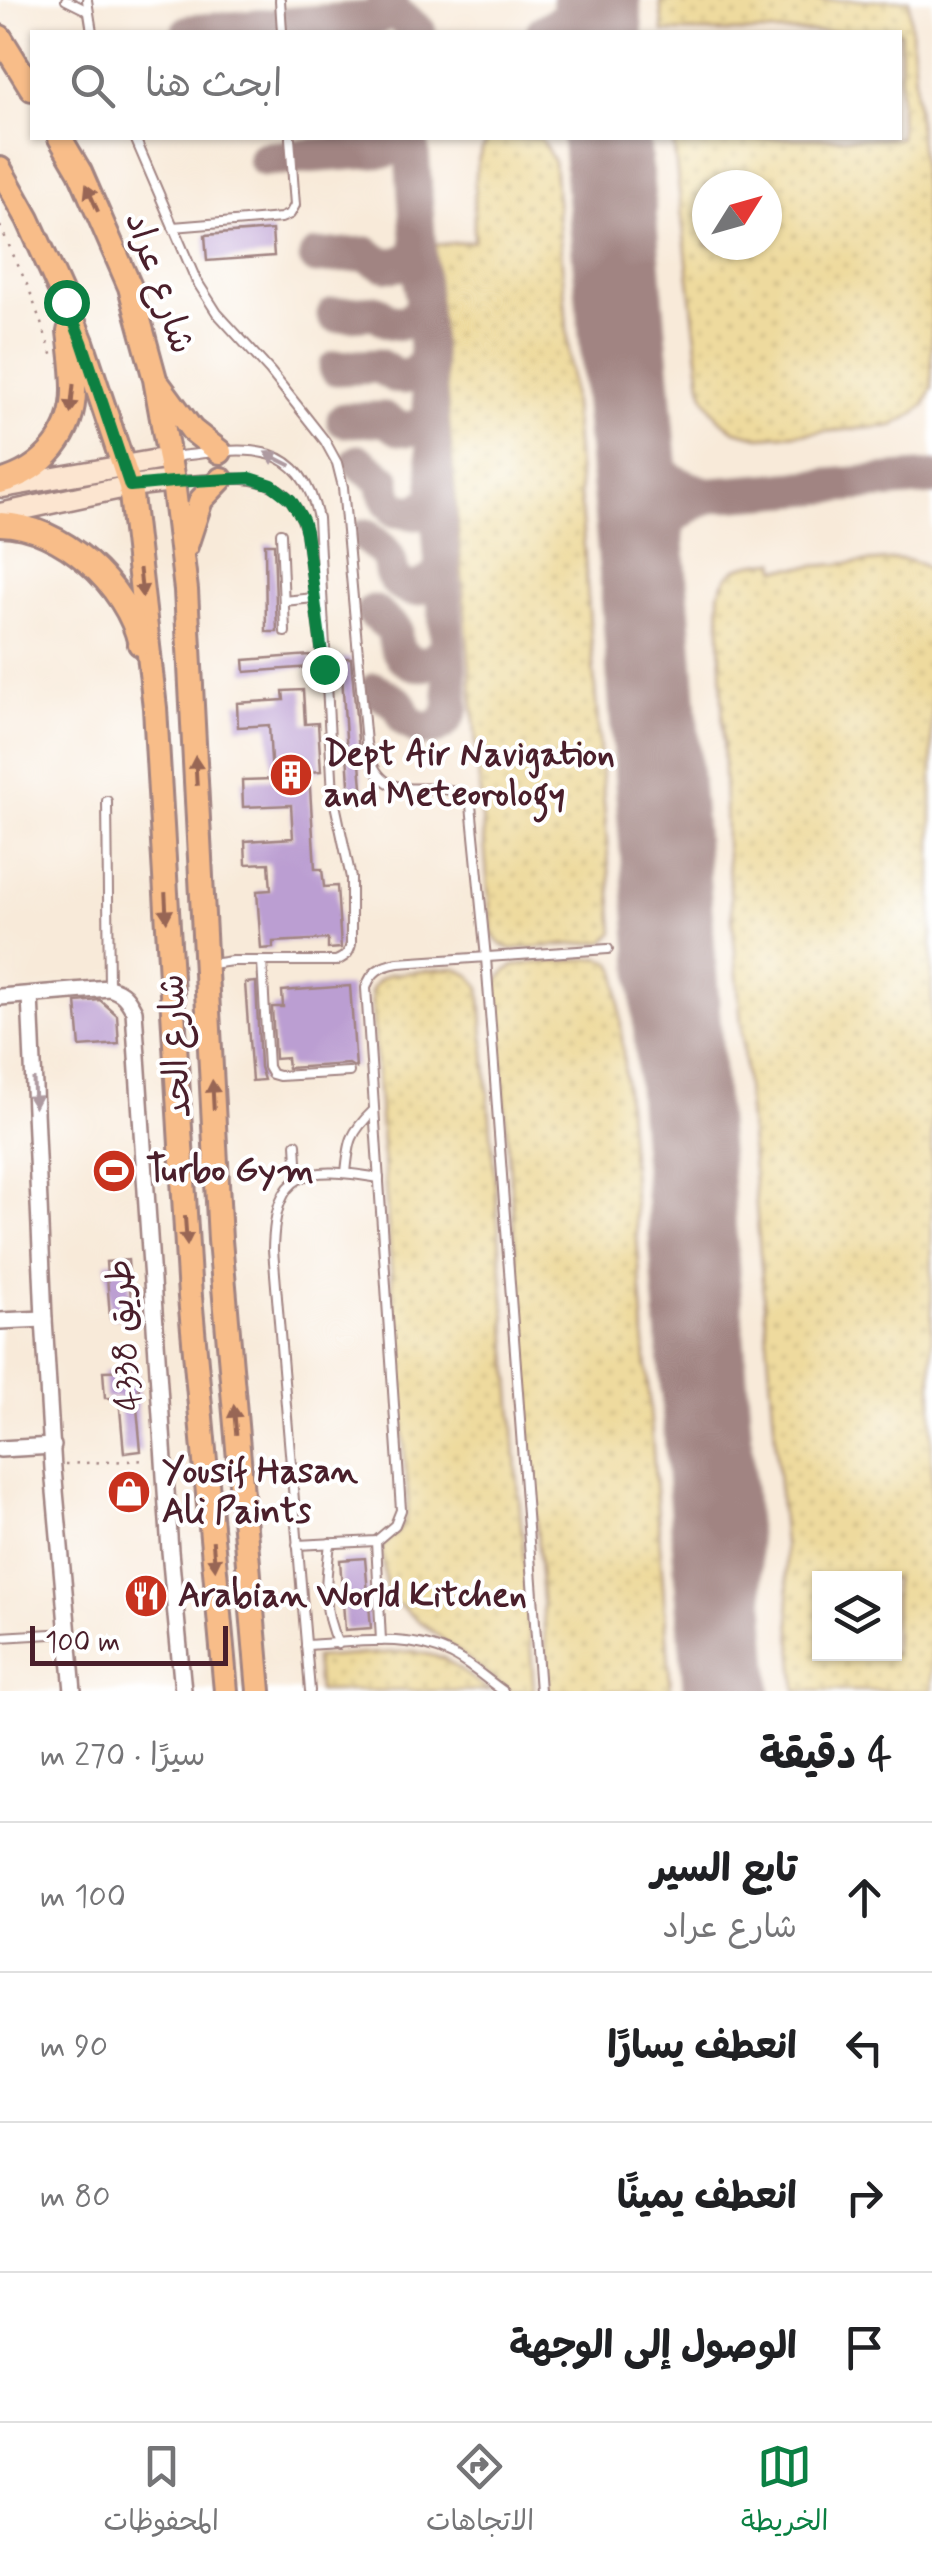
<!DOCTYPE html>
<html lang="ar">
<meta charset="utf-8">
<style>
:root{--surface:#fff;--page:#f2f2f2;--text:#202124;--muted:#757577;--line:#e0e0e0;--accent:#0b8043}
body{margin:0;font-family:Mynerve,"Playpen Sans Arabic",sans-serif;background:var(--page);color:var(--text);direction:rtl}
.controls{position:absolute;right:30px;bottom:30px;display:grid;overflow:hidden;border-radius:0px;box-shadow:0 2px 8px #0004}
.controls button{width:90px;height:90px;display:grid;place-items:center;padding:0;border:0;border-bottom:2px solid var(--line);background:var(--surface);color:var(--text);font:50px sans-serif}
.compass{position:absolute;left:692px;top:170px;width:90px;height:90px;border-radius:50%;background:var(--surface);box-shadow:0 2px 8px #0004;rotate:53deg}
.scale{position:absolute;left:30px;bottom:25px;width:198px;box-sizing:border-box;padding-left:10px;border:5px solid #4a1f2b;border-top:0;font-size:28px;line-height:35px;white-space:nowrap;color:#4a1f2b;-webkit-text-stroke:8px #fff;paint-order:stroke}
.stop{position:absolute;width:30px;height:30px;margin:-22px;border:8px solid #0b8043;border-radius:50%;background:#fff}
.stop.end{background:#0b8043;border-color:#fff;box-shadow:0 2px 10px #0008}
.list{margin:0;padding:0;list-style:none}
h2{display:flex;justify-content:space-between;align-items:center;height:130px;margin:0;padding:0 40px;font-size:42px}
h2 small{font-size:32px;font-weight:400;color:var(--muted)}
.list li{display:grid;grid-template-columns:65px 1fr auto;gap:30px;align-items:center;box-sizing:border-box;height:150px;padding:0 40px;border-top:2px solid var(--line)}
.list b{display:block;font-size:38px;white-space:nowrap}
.list p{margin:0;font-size:32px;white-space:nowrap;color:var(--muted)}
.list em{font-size:32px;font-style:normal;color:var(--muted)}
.icon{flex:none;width:55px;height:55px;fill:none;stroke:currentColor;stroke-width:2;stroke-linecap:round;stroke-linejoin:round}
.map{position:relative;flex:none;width:932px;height:1691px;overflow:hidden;direction:ltr}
.search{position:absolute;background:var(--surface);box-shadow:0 2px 8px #0004;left:30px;right:30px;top:30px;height:110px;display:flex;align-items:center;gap:25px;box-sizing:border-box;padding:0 35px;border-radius:0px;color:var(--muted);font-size:38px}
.sheet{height:730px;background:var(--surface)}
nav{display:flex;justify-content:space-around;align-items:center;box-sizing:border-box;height:140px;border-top:2px solid var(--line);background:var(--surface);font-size:28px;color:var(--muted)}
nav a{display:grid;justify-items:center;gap:5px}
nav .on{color:var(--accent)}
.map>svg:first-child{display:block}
.sand{fill:url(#sand-dots);stroke:#9c7c64;stroke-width:2.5;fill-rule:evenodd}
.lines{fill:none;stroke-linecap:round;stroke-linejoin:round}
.taxiway{stroke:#a18482;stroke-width:35}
.runway{stroke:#a18482;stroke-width:88}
.building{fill:#bb9ed2}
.service-casing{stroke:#a18482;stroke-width:12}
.minor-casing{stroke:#a18482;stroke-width:20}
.secondary-casing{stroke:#a18482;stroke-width:25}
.primary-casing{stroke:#a18482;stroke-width:28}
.path{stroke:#a18482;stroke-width:2.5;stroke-dasharray:2.5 8;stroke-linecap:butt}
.service{stroke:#fff;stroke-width:8}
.minor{stroke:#fff;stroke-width:15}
.secondary{stroke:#fce5d0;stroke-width:20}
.primary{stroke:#f8bd89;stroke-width:22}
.oneway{fill:#986655}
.oneway2{fill:#ae9aa0}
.route{stroke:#0b8043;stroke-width:12}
.labels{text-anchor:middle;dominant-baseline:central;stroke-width:8;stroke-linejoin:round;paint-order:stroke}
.street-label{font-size:35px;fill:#4a1f2b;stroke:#fff}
.poi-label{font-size:35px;font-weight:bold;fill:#4a1f2b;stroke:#fff;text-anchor:start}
</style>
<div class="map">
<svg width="932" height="1691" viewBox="0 0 932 1691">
<defs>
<pattern id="sand-dots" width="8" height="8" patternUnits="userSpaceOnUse" patternTransform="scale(2.5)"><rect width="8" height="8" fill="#eeda9e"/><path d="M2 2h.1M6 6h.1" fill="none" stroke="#cebb88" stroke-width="1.8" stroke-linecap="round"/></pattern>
</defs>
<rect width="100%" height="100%" fill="#fff"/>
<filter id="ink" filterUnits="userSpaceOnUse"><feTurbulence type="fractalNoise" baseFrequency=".01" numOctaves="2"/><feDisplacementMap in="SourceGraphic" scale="20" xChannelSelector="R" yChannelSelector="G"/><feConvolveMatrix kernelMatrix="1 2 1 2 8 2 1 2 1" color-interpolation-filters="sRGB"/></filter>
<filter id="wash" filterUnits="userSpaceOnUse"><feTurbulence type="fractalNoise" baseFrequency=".0048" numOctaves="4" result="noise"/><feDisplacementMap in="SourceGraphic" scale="40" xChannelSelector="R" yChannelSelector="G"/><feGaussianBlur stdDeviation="2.25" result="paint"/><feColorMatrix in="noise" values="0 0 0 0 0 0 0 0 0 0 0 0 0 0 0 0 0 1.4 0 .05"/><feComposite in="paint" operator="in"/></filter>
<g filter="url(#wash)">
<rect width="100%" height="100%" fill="#f8ead9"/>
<g class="sand">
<path d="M660 0H909L932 300V388L925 404 914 414 892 426 760 437 747 434 735 431 718 418 705 398 701 384 673 138H900V32H663ZM767 185V245H707V185Z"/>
<path d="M490 138H541L554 162 614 932 605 942 511 949 501 945 492 935 434 245 474 241C475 212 469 158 490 138Z"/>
<path d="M903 559 922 565 932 572V1691H796L726 842 719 593C729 563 748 564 776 561L777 569ZM820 1579H894V1654H820Z"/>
<path d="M599 958 611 962 617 972 671 1691H549L496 991C498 976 506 968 520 964Z"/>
<path d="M456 968 471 976 480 987 534 1691H509L387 1596 381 1545C401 1532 407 1524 408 1500L371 993C375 982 380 978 390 974Z"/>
<path d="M413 1651 443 1658 490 1691H318L315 1658Z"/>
</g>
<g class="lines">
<g class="taxiway">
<path d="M385 0 397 14 419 32"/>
<path d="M189 32 377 18"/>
<path d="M543 32 565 19 580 0"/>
<path d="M265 159 387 150"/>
<path d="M316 257 367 254C385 270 404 268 419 250"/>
<path d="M334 315 377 312C393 328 408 325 423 309"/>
<path d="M336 368 379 366 395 376 404 377 411 376 427 362"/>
<path d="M344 420 384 419 399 428 410 429 425 423 431 415"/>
<path d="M629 428C652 469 665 484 712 495L932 478"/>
<path d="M359 462 384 481C384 494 387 500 396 510L416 513 433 501 437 492"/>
<path d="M366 536C372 542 385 550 388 558 391 563 390 569 392 574 406 599 430 588 442 568"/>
<path d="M643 573C654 530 671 511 712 495"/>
<path d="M373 612 395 630C392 650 408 670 430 662 438 659 443 652 448 645"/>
<path d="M376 690 399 704 406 720 422 730C438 729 447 722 452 707L411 138"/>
</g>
<g class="runway">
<path d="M596 0 599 32"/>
<path d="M606 138 643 573 727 1691"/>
</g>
</g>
<g id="blocks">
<g class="building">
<path d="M272 230 274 256 207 261 205 235Z"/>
<path d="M265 544H274L277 632H266Z"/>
<path d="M310 655 311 667 245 672 244 660Z"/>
<path d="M348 658H351L363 799 350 800 341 659Z"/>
<path d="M303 690 305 724 318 723 321 771 309 772 315 869H322L324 887 337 886 341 948 328 949V939L273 942V948L261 949 257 891 271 890 269 863 246 864 245 841 293 838 291 805 243 807 242 780 272 779 269 725 238 727 237 703 284 700 283 691Z"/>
<path d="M256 982 260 1067 264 1080 252 1081 245 983Z"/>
<path d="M350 986 356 1068 349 1064 288 1068 287 1058 275 1059 272 1007H283L282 991Z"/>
<path d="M100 1000 117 1015 119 1044 80 1047 76 1002Z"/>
<path d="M128 1260 132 1316 110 1318 106 1262Z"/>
<path d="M138 1370 139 1397H136L141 1451 124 1453 119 1398H105L103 1371Z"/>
<path d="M365 1558 371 1628 345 1630 340 1560Z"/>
</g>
</g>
</g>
<g filter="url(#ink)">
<use href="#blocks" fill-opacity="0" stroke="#a18482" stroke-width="2.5"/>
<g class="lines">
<g class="service-casing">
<g id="service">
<path d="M66 0 88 11"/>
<path d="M87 0 92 32"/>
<path d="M280 0 282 32"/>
<path d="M135 138 196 280 217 313 270 371 325 441 337 463 343 487 366 743C381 823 445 764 471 805L486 958 540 1691"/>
<path d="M173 227 281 218 290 214 295 205 290 138"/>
<path d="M173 457C240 449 300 434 318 518L333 795 351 878V944C349 954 345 957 336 961H232L211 964"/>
<path d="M177 481C231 479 289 465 306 532L324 671"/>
<path d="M281 533 285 632"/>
<path d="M284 601 314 598"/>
<path d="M107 801 109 988"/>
<path d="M262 961 268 1067 272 1074 279 1076 349 1072"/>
<path d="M296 1144 298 1178"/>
<path d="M346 1173C349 1141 350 1133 373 1111"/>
<path d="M376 1541 381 1641"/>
<path d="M330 1543C326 1579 321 1609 338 1644"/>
<path d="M297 1545 376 1541 395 1525 401 1510 366 988C371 971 381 966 398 963L608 949"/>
<path d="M0 1637 68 1633"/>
<path d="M306 1645C353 1643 408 1632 452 1655 470 1664 486 1679 503 1691"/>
<path d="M310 1691 273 1250C275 1167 307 1166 379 1178"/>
</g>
</g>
<g class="minor-casing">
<g id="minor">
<path d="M30 995 44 1319 53 1469 73 1691"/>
<path d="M0 997 109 988C123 992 127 998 134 1011L170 1551 183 1691"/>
<path d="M0 1321 44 1319"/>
<path d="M0 1449 53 1446"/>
</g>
</g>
<g class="secondary-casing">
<g id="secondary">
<path d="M3 487 169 458"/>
<path d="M0 514 130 486 173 481"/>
</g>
</g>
<g class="primary-casing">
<g id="primary">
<path d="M0 37 32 89"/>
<path d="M60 138 80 172 130 287 155 379 173 481 186 590 220 1240 259 1691"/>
<path d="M0 169 28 219 66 303 82 342 130 486 155 708 190 1297 226 1691"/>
<path d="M159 385 192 430 220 452"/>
<path d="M0 482C44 470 75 434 74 388 74 369 71 350 69 331"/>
<path d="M0 524C61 525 127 585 140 644"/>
<path d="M186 546 201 500 221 479"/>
</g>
</g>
<g class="path">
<path d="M0 226 29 289 53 357"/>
<path d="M65 1464 147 1460"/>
</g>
<use href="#service" class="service"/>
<use href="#minor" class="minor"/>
<use href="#secondary" class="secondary"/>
<use href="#primary" class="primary"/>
</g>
<defs><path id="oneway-solid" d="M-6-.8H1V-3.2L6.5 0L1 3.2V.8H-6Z" transform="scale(2.5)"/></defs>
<g class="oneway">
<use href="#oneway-solid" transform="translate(92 198) rotate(-114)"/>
<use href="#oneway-solid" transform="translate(72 399) rotate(96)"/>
<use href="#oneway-solid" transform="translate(141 583) rotate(84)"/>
<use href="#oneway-solid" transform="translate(196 771) rotate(-93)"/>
<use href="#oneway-solid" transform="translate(166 907) rotate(87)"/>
<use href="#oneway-solid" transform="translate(213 1095) rotate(-93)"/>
<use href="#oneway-solid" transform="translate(186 1231) rotate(86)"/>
<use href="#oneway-solid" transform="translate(235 1420) rotate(-95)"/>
<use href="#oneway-solid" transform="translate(214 1555) rotate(85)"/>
</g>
<g class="oneway2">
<use href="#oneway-solid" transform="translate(278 459) rotate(-153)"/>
<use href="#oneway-solid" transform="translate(34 1093) rotate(88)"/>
</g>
</g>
<g class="lines" filter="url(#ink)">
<path class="route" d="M66 302 82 342 130 486 173 482 250 478 272 485 291 500 303 520 306 532 324 669"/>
</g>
<defs>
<g id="building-disc" transform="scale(2.25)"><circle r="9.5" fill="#c8321e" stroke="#fff"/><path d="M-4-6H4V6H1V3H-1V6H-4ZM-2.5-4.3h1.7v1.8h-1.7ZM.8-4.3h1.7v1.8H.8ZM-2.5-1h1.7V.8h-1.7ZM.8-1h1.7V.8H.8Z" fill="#fff"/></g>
<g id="stadium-disc" transform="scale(2.25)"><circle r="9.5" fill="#c8321e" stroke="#fff"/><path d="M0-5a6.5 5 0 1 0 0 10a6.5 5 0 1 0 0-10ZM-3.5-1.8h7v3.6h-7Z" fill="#fff"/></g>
<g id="shop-disc" transform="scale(2.25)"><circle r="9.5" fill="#c8321e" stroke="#fff"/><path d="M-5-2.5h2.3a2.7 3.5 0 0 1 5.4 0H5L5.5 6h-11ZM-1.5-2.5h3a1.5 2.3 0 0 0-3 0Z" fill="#fff"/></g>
<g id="restaurant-disc" transform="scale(2.25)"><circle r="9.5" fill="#c8321e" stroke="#fff"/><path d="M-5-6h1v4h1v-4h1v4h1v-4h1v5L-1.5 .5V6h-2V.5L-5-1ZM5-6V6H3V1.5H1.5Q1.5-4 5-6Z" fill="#fff"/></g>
</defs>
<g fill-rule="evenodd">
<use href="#building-disc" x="291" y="775"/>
<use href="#stadium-disc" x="114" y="1171"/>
<use href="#shop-disc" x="129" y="1492"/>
<use href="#restaurant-disc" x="146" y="1596"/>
</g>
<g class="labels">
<g class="street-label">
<text transform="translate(159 283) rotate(71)">شارع عراد</text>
<text transform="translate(176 1046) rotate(-93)">شارع الحد</text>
<text transform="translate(125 1335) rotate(-94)">طريق 4338</text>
</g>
<g class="poi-label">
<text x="324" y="755">Dept Air Navigation<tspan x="324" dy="40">and Meteorology</tspan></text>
<text x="146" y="1171">Turbo Gym</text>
<text x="162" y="1472">Yousif Hasan<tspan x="162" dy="40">Ali Paints</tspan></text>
<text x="178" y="1596">Arabian World Kitchen</text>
</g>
</g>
</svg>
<div class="controls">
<button><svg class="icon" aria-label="layers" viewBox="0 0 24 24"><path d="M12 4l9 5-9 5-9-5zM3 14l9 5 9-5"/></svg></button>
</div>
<svg class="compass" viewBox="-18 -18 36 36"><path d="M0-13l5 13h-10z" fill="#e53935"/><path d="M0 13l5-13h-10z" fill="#757577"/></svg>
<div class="scale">100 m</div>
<div class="stop" style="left:66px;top:302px"></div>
<div class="stop end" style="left:324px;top:669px"></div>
<div class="search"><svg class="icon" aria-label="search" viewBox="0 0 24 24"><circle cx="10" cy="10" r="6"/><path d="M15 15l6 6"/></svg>ابحث هنا</div>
</div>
<section class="sheet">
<h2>4 دقيقة<small>سيرًا · 270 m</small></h2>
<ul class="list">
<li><svg class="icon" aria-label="ahead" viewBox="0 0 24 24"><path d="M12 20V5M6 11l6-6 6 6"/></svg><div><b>تابع السير</b><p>شارع عراد</p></div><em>100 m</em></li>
<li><svg class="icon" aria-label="left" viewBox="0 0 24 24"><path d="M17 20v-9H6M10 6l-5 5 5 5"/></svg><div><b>انعطف يسارًا</b></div><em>90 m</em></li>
<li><svg class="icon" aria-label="right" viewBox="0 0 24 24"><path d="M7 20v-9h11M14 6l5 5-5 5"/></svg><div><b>انعطف يمينًا</b></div><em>80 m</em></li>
<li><svg class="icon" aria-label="arrive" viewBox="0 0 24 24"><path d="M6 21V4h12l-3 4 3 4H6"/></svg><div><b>الوصول إلى الوجهة</b></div></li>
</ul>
</section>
<nav>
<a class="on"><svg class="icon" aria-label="map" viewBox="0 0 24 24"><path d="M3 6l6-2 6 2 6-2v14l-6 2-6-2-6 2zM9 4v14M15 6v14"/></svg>الخريطة</a>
<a><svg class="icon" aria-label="directions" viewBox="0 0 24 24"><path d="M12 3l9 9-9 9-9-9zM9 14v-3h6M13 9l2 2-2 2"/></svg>الاتجاهات</a>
<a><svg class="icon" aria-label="saved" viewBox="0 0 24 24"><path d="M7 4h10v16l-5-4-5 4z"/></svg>المحفوظات</a>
</nav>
